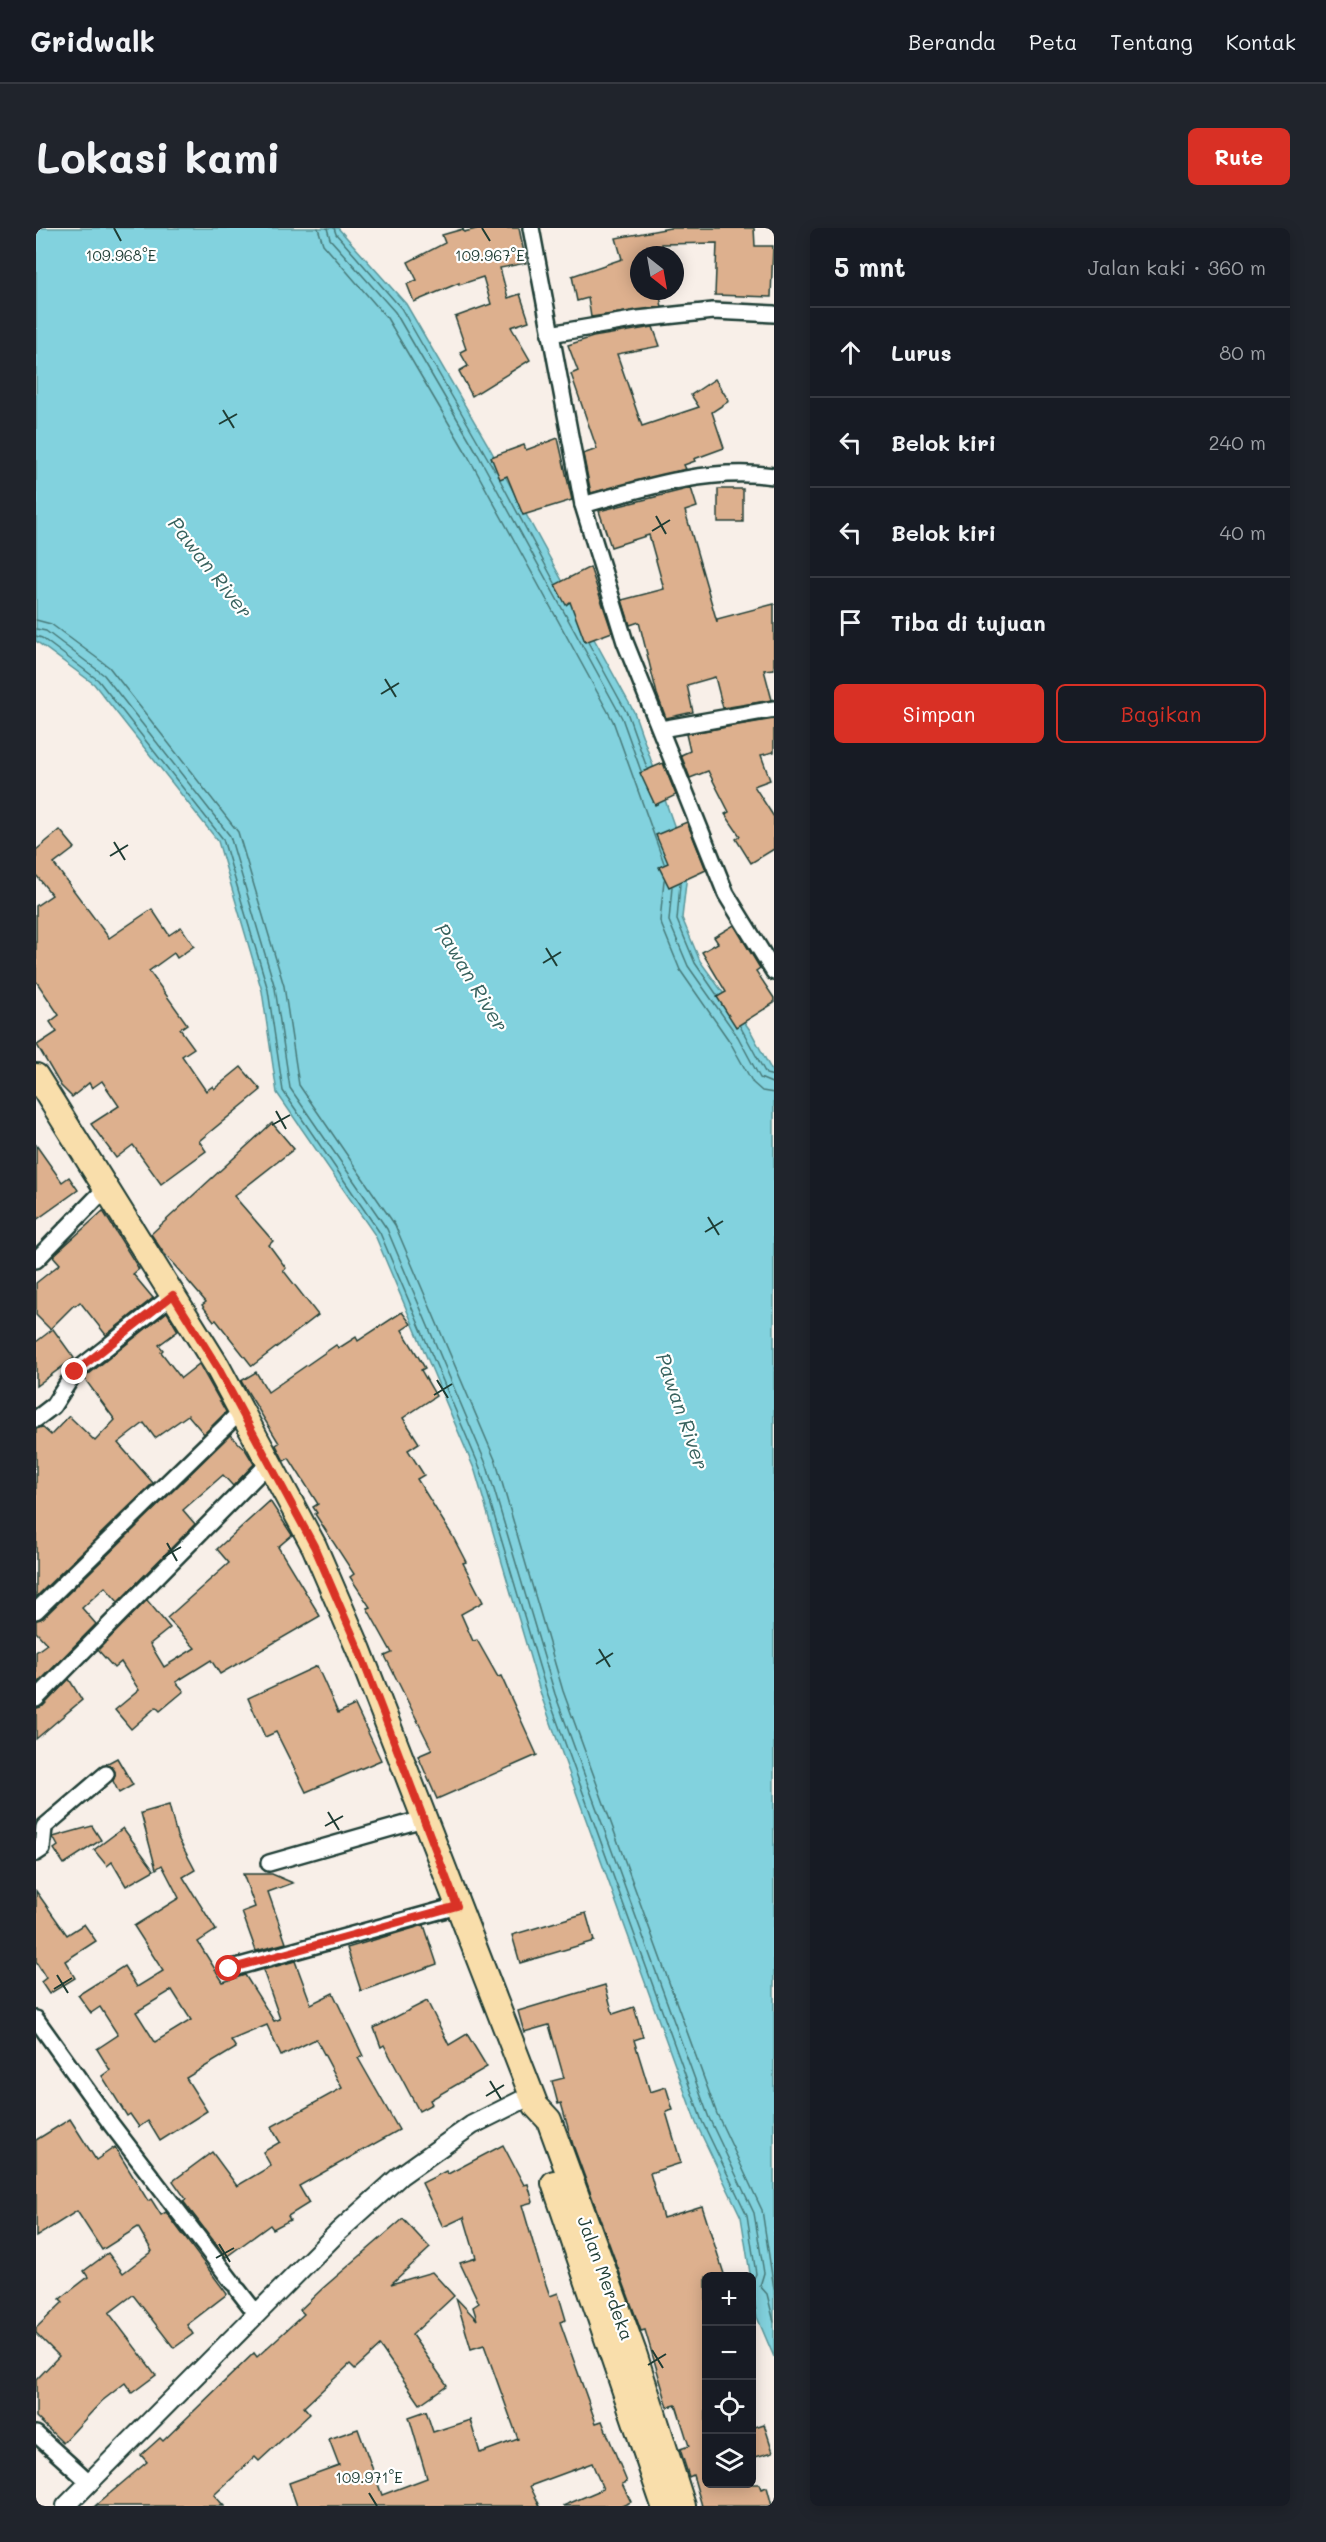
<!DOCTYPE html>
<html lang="id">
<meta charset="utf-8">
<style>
:root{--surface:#171b24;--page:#20242c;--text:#f1f3f6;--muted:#9ea1a6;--line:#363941;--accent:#d93025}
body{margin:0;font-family:Mali,sans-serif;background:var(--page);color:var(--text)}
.controls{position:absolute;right:18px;bottom:18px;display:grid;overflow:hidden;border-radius:9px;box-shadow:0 3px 15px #0003}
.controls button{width:54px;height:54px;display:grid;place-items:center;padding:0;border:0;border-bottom:2px solid var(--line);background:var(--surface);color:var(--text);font:30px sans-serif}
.compass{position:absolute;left:594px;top:18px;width:54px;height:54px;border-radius:50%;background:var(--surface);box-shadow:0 3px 15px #0003;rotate:149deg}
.stop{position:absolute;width:18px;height:18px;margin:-14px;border:4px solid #d93025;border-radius:50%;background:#fff}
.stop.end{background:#d93025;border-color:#fff;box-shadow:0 2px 6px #0008}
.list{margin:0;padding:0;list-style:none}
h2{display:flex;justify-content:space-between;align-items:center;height:78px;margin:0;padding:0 24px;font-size:26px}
h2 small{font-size:20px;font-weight:400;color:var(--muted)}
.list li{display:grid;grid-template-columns:39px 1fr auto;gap:18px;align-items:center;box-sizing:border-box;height:90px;padding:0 24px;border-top:2px solid var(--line)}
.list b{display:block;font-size:22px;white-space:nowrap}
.list em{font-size:20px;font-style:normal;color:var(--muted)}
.actions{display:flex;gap:12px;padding:18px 24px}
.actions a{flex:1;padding:14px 0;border:2px solid var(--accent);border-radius:9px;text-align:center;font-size:21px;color:var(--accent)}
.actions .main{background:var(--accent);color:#fff}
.icon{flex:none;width:33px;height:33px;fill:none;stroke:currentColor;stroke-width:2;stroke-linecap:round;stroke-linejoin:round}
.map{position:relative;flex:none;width:738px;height:2278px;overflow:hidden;border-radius:9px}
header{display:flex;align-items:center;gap:36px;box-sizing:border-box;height:84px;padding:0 30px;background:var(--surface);border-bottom:2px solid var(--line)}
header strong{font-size:28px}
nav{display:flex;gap:33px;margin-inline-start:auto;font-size:21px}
.intro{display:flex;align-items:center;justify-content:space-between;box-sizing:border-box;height:144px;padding:0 36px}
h1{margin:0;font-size:42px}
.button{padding:15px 27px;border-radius:9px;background:var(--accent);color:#fff;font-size:21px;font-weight:700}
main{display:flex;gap:36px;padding:0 36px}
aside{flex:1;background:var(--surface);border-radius:9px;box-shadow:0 3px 15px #0003}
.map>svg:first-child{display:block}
.water{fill:#82d2de;stroke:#5a969a;stroke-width:1.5}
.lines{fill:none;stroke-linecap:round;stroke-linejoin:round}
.shore{stroke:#477978;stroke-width:1.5}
.building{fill:#ddb08e;stroke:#1f3d34;stroke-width:1.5;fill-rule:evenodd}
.minor-casing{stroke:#1f3d34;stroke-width:20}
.tertiary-casing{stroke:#1f3d34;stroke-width:22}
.primary-casing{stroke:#1f3d34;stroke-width:28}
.minor{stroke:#fff;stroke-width:15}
.tertiary{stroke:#fff;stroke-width:18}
.primary{stroke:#f9deab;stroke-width:24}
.route{stroke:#d93025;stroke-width:8}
.ticks{fill:none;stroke:#1f3d34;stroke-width:2}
.labels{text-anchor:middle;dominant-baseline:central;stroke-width:4.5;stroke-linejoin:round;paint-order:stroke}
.street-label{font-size:18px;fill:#1f3d34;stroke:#fff}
.water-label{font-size:20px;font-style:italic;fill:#38625e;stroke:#fff}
.ticks-label{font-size:15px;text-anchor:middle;fill:#1f3d34;stroke:#fff;stroke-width:4.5;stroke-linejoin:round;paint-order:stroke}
</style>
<header>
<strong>Gridwalk</strong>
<nav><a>Beranda</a><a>Peta</a><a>Tentang</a><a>Kontak</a></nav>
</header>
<div class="intro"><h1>Lokasi kami</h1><a class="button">Rute</a></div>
<main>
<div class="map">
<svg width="738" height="2278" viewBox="0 0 738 2278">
<rect width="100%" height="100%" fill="#f8efe8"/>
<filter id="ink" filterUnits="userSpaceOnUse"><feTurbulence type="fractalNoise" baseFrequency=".0167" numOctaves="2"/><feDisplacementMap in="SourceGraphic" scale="12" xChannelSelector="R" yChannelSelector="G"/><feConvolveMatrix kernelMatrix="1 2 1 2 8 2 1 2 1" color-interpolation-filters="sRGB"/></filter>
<g filter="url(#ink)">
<path class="water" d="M0 0H302L370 76 452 217 598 484 652 637 646 690 664 733 714 802 738 847V2129L721 2089 705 1989 660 1895 506 1470 439 1243 339 1007 241 865 226 763 182 613 58 456 0 413Z"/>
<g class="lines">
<g class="shore">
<path d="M282 0 287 16 351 90 432 228 577 493 628 635"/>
<path d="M291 0 294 11 359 84 440 223 586 490 605 543"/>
<path d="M298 0 300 6 365 80 459 243"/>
<path d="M464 252 519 355"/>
<path d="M0 392 15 396 73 439 202 604 248 758 263 857 359 997 460 1234 527 1463 681 1886 726 1982 738 2061"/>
<path d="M0 401 10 403 68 447 194 608 239 760 254 860 351 1001 451 1238 519 1466 673 1890 718 1985 728 2045 724 2058 731 2066 738 2094"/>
<path d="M0 408 6 410 62 452 187 611 232 762 247 863 344 1005 444 1240 512 1468 666 1893 711 1987 720 2046 716 2054"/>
<path d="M552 414 592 487 611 540"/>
<path d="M628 652 624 693 644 742 694 814 717 855 726 863 738 865"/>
<path d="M644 656 641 692 659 735 681 767"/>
<path d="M636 659 633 693 652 738 702 809 724 850 738 856"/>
<path d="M704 798 730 846 738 848"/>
</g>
</g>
<g class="building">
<path d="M444 0H483L490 35 464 40 472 70 484 66 493 93 475 99 494 132 436 168 423 143 432 138 424 124 430 121 419 89 455 76 447 49 423 57V55L378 74 371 56 381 52 372 34 409 15 406 7 427 1 428 4Z"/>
<path d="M634 0H718L719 18H737L735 69 679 67 681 15 625 16 627 27H603V63H623L626 79 555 89 552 70 541 73 536 48 586 31 580 10Z"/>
<path d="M617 99 624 118 581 126 606 198 663 179 655 167 679 151 693 173 676 184 688 220 658 231 659 233 648 237 650 241 555 265 547 226 561 221 535 146 542 143 532 117 557 109Z"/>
<path d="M522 210 536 272 487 287 471 248 464 251 455 229 488 217 490 222Z"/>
<path d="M655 260 661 279 649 283 681 394V391L738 376V441L728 442 736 472 687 480 679 449 651 457 657 484 630 490 621 466 603 394 594 397 586 372 628 361 613 307 575 319 563 283Z"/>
<rect x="682" y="261" width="25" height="33"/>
<path d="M554 339 576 404 549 414 534 374 530 377 519 357Z"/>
<path d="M738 491V524L725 527 734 552 718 558 738 589V621L715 635 700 611 704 608 689 586 693 584 672 543 654 550 645 527 654 523 650 506Z"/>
<path d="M627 535 640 567 619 577 604 545Z"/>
<path d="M651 594 670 642 633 659 623 639 632 635 620 607Z"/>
<path d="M24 602 39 620 18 636 73 710 116 681 133 707 145 699 158 718 141 730 138 725 113 743 151 796 144 801 158 820 146 828 170 863 177 858 178 861 205 839 225 862 163 913 170 923 125 956 97 917 80 930 55 896 83 878 66 853 56 860 53 855 36 869 25 858 1 817 21 804 14 794 23 787 0 753V678L16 667 0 647V622Z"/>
<path d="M698 697 724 740 720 743 738 770V775L700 799 681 769 690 764 666 724 682 715 678 709Z"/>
<path d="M236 895 258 921 198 968 237 1013 233 1017 250 1040 247 1042 282 1087 216 1138 180 1092 178 1093 166 1077 170 1074 127 1024 115 1006Z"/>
<path d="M0 917 26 954 33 949 42 962 0 992Z"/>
<path d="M67 983 103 1041 97 1046 117 1070 70 1107 44 1074 39 1078 38 1077 14 1101 0 1087V1055L24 1036 17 1028Z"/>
<path d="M131 1084 142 1103 123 1117 127 1122 125 1124 145 1150 163 1136 190 1184 168 1206 152 1187 119 1210 108 1195 82 1215 117 1255 0 1369V1201L6 1199 15 1207 33 1188 59 1213 79 1192 48 1150Z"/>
<path d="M366 1084 375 1096 366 1102 389 1140 385 1142 400 1168 367 1190 383 1215 372 1222 388 1247 381 1251 416 1307 430 1334 427 1335 447 1374 425 1386 437 1413 441 1412 462 1449 465 1448 501 1527 401 1571 382 1528 396 1522 349 1428 356 1425 331 1380 334 1379 314 1349 318 1346 279 1286 281 1285 277 1279 282 1276 253 1230 248 1233 240 1217 243 1215 205 1153 220 1144 232 1164 300 1117 303 1120 320 1109 322 1113Z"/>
<path d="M17 1101 38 1130 0 1158V1114Z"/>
<path d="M194 1207 209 1221 218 1236 197 1258 187 1247 147 1282 159 1296 82 1374 69 1359 46 1380 60 1396 0 1457V1424L11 1416 0 1404V1392L7 1390Z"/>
<path d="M234 1273 256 1307 242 1319 284 1388 184 1446 175 1432 140 1454 148 1463 124 1483 120 1479 95 1501 79 1482 103 1462 85 1434 78 1440 62 1422 111 1372 134 1400 114 1416 128 1439 159 1420 131 1390 193 1335 181 1321Z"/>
<path d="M281 1438 302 1485 319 1477 345 1532 270 1564 240 1504 229 1509 212 1470Z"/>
<path d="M33 1451 46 1472 0 1511V1480L7 1478Z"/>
<path d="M81 1530 97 1557 83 1565 77 1553 79 1544 70 1536Z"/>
<path d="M133 1577 141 1608 159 1642 147 1649 180 1702 162 1714 187 1754 209 1747 238 1793 244 1791 227 1742 259 1733 275 1776 297 1765 327 1828 322 1830 363 1902 263 1958 273 1975 252 1988 254 1992 237 2001 234 1997 190 2029 147 1973 150 1971 137 1953 176 1924 201 1958 235 1938 227 1924 244 1914 235 1899 306 1860 280 1811 245 1828 231 1797 195 1812 200 1820 150 1850 171 1883 124 1913 112 1893 103 1899 94 1886 91 1888 66 1848 74 1842 61 1821 82 1807 64 1779 55 1785 42 1767 88 1738 101 1759 127 1743 98 1698 143 1670 126 1637 120 1641 105 1585ZM136 1762 155 1792 119 1814 100 1784Z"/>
<path d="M56 1598 65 1612 28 1636 18 1621 22 1618 17 1609Z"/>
<path d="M87 1600 118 1642 90 1658 76 1634 71 1638 58 1622Z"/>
<path d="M207 1646H236L257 1655 232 1664 250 1715 220 1723 206 1684 219 1679Z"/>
<path d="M0 1663 31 1707 48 1696 60 1713 29 1733 39 1750 13 1766 5 1754 10 1750 0 1734Z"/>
<path d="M550 1685 558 1713 484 1735 476 1707Z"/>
<path d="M388 1697 401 1736 325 1763 311 1720Z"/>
<path d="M569 1757 577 1786 598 1779 607 1809 598 1812 614 1864 630 1859 637 1882 630 1884 645 1935 614 1945 627 1990 666 1978 689 2049H670V2256H723L725 2261 731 2259 736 2278H666L657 2247 653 2249 644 2221 653 2218 640 2177 632 2179 609 2102 605 2103 537 1917 525 1875 522 1876 516 1853 528 1850 513 1797 488 1804 482 1783Z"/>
<path d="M391 1773 413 1817 431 1806 451 1839 394 1872 396 1876 383 1883 348 1817 345 1819 338 1800Z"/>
<path d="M34 1891 60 1932 79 1919 112 1973 115 1971 125 1987 130 1984 191 2066 151 2097 157 2106 138 2120 97 2067 73 2085 120 2147 96 2165 89 2155 66 2173 27 2215 0 2189V2152L23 2128 0 2105V2100L27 2074 24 2071 52 2049 48 2043 72 2025 87 2045 116 2023 102 1999 66 2022 41 1983 0 2009V1912Z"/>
<path d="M467 1917 488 1957 492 1956 497 1974 486 1977 505 2042 514 2068 522 2065 530 2092 524 2094 560 2195 566 2193 591 2254 586 2256 595 2274 586 2278H527L567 2261 556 2235 494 2258 504 2278H261L253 2255 303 2237 293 2211 322 2201 346 2267 391 2250 373 2189 390 2183 397 2204 434 2192 444 2225 482 2211 448 2117 435 2121 420 2070 441 2092 437 2079 443 2075 424 2035 440 2030 428 1989 407 1999 386 1955 410 1943 412 1946Z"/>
<path d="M367 1991 394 2020 355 2056 396 2044 418 2068 376 2107 411 2157 384 2176 344 2118 319 2141 314 2136 268 2179 274 2186 223 2233 219 2229 178 2267 188 2278H59L111 2234 105 2227 124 2210 127 2213 218 2125 221 2129 268 2086 264 2082 287 2060Z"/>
<path d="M728 2196 737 2224 716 2230V2200Z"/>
</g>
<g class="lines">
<g class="minor-casing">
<g id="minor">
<path d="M495 0 547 277 589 414 690 666 738 744"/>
<path d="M514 106 602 91 677 83 738 86"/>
<path d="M547 277C609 259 673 239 738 248"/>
<path d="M625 501 738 481"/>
<path d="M0 1032 70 960"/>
<path d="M0 1191 17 1178 39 1144 137 1067"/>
<path d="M0 1383 205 1183"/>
<path d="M0 1471 233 1235"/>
<path d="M0 1625 6 1621 8 1599 70 1546"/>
<path d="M233 1635 387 1591"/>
<path d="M193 1741 421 1678"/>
<path d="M0 1791 75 1896 197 2055"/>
<path d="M202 2062 220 2085"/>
<path d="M0 2206 53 2254"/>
</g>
</g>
<g class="tertiary-casing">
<path id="tertiary" d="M30 2278 302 2004 364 1948 436 1897 496 1867"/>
</g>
<g class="primary-casing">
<g id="primary">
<path d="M0 848 181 1138 278 1318 323 1422 500 1878 513 1892 598 2125 647 2278"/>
<path d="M518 1955 628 2278"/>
</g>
</g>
<use href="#minor" class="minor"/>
<use href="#tertiary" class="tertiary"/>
<use href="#primary" class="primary"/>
</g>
</g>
<g class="lines" filter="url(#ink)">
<path class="route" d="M39 1144 137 1067 181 1138 278 1318 323 1422 421 1678 193 1741"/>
</g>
<path class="ticks" d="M78 0 85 13M446 0 454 13M187 182 198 200M183 196 201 186M620 288 630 306M616 303 634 292M349 451 360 469M345 466 363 455M78 614 89 632M74 628 92 617M510 720 521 738M507 735 525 724M240 883 250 901M236 897 254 887M672 989 683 1007M669 1004 687 993M401 1152 412 1170M398 1167 416 1156M131 1315 141 1333M127 1329 145 1319M563 1421 574 1439M560 1436 577 1425M292 1584 303 1602M289 1598 307 1588M21 1747 32 1765M18 1761 36 1750M454 1853 465 1871M450 1868 468 1857M183 2016 194 2034M180 2030 198 2020M616 2122 627 2140M612 2137 630 2126M333 2265 341 2278"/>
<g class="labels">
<g class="street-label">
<text transform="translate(570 2050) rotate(70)">Jalan Merdeka</text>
</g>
<g class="water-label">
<text transform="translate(175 339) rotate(52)">Pawan River</text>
<text transform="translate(436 749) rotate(59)">Pawan River</text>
<text transform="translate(647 1183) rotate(71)">Pawan River</text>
</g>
</g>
<g class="ticks-label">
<text x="85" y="33">109.968°E</text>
<text x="454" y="33">109.967°E</text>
<text x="333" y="2255">109.971°E</text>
</g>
</svg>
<div class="controls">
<button>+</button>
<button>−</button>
<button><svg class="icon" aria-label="locate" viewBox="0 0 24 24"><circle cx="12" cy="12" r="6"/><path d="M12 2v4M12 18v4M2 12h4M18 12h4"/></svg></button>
<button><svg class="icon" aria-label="layers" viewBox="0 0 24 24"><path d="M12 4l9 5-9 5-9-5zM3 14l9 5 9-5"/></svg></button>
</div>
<svg class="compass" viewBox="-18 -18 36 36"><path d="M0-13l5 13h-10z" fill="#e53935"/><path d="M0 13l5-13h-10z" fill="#9ea1a6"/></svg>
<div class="stop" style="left:193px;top:1741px"></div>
<div class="stop end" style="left:39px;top:1144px"></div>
</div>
<aside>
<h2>5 mnt<small>Jalan kaki · 360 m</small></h2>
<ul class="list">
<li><svg class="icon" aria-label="ahead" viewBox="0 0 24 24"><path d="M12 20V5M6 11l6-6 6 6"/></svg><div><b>Lurus</b></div><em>80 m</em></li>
<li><svg class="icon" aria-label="left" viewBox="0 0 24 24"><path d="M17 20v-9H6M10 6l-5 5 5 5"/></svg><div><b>Belok kiri</b></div><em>240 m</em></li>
<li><svg class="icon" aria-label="left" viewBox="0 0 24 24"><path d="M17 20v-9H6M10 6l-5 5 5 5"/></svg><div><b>Belok kiri</b></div><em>40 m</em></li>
<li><svg class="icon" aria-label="arrive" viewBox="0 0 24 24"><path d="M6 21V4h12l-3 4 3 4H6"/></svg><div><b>Tiba di tujuan</b></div></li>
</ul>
<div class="actions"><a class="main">Simpan</a><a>Bagikan</a></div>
</aside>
</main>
